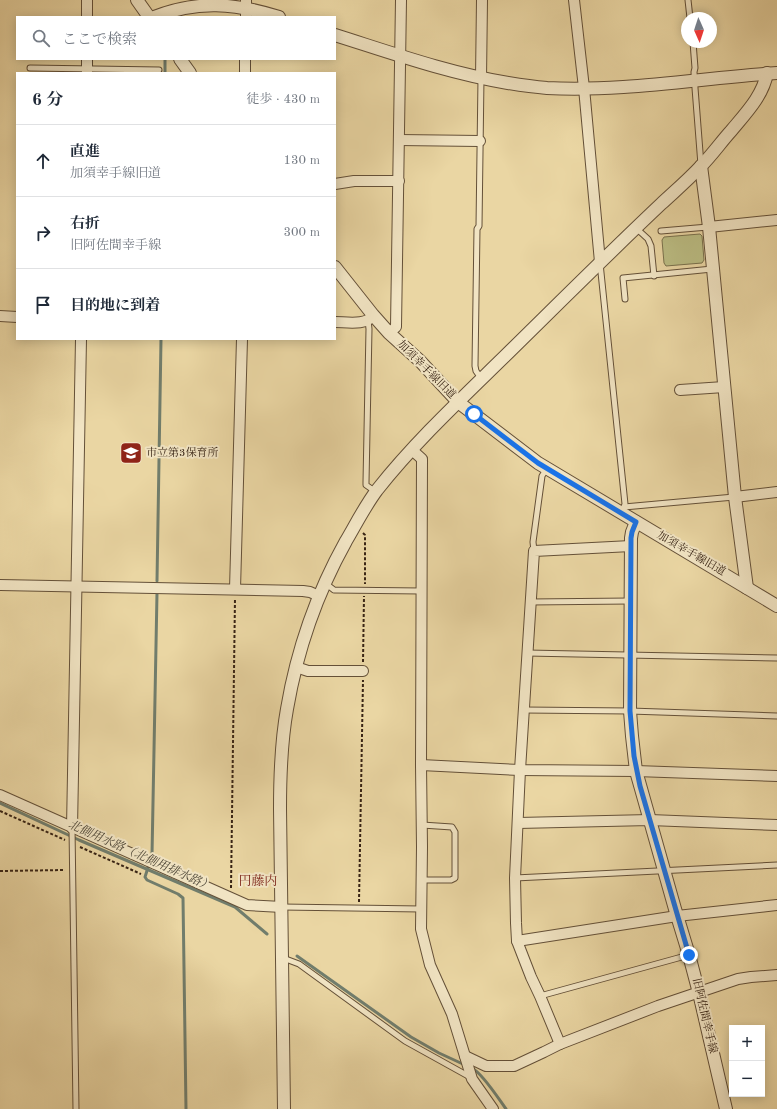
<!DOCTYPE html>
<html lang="ja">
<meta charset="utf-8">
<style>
:root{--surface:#fff;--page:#f6f6f7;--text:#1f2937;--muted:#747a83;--line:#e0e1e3}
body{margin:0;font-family:"Old Standard TT","Noto Serif JP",serif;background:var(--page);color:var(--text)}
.controls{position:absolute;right:12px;bottom:12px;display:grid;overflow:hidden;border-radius:0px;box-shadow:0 2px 10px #0003}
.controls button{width:36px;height:36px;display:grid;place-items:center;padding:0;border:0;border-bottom:1px solid var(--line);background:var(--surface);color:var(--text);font:20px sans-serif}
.compass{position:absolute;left:681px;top:12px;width:36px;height:36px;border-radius:50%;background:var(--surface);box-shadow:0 2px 10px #0003;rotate:177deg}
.stop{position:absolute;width:12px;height:12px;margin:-9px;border:3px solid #1a73e8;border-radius:50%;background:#fff}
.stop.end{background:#1a73e8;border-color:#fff;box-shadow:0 1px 4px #0008}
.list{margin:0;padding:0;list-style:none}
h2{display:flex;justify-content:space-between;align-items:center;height:52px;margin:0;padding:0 16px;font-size:17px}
h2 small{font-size:13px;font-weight:400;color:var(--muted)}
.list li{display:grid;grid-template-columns:26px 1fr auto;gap:12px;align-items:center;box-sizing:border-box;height:72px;padding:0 16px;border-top:1px solid var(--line)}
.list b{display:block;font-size:15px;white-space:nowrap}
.list p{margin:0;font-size:13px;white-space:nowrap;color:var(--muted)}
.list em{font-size:13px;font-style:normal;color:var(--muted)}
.icon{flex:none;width:22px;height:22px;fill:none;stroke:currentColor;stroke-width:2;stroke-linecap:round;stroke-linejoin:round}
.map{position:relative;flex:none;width:777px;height:1109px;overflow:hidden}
.search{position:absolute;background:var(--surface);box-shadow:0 2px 10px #0003;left:16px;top:16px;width:320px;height:44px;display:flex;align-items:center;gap:10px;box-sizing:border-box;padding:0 14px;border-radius:0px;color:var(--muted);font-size:15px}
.panel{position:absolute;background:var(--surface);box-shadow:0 2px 10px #0003;left:16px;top:72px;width:320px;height:268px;border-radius:0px}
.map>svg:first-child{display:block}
.green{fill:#bbbd83;stroke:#79704c}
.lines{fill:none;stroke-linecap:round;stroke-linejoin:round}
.stream{stroke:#717d6c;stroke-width:3}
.service-casing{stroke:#645038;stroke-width:7}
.minor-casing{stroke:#645038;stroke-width:12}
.tertiary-casing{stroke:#645038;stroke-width:14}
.path{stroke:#372314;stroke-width:2;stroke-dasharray:3 2;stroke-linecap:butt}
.service{stroke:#f1e4c3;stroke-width:5}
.minor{stroke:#f1e4c3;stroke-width:10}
.tertiary{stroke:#f1e4c3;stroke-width:12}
.route{stroke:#1a73e8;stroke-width:5}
.labels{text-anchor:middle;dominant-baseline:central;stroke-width:4;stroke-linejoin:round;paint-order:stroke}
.street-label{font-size:11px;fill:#372314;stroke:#f1e4c3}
.poi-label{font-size:11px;fill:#372314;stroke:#f1e4c3;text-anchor:start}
.water-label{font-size:12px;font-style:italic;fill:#4f4839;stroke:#f1e4c3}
.quarter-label{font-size:13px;fill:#7a1f14;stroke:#f1e4c3}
</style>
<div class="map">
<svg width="777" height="1109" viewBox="0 0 777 1109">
<rect width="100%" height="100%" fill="#ead6a3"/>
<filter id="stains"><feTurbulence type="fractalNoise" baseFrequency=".005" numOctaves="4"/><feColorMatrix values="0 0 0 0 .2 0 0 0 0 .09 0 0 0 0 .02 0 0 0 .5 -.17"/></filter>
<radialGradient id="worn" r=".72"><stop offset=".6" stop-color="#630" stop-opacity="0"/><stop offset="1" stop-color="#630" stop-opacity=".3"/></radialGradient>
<path class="green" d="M700 234 702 236 704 260 702 263 666 266 664 263 662 240 664 237Z"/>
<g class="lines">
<g class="stream">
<path d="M165 73V59"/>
<path d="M157 581 161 339"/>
<path d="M157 593 152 855 145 877 147 880 178 894 183 898 186 1109"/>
<path d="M0 803 79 840 235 907 267 934"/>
<path d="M297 956 411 1037 439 1053 465 1065"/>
<path d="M472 1068C483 1074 498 1098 506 1109"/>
</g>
<g class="service-casing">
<g id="service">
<path d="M688 0 690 18"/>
<path d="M693 42 695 68 694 72 695 88 701 165"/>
<path d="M30 68 159 70"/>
<path d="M481 78 479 226 477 229 475 366 476 371 481 378"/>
<path d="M636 228 648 239 651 246 654 276"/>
<path d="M661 231 708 227"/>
<path d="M600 263 625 504 624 507 621 513"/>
<path d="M625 299 623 278 712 269"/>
<path d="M368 320 369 329 366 482V485L376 492"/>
<path d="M624 507 734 497"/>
<path d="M534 551 533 542 542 476 547 468"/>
<path d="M325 583 334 590 421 591"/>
<path d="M530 602 630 601"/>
<path d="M527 653 777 658"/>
<path d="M524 710 630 711 777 716"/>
<path d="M422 825 452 827 455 832V878L451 880H422"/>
<path d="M72 828 76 1109"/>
<path d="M515 878 777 865"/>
<path d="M282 907 421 909"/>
<path d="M283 958 299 964 405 1041 470 1077"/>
<path d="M540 996 689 955"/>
</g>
</g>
<g class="minor-casing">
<g id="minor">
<path d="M574 0 584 88 600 262"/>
<path d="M87 17V0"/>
<path d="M246 17V0"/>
<path d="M87 73V59"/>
<path d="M245 73V59"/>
<path d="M481 78 482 0"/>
<path d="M399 140 480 141"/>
<path d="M335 184 354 181H399"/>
<path d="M709 227 777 220"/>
<path d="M0 316 17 317"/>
<path d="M335 322C346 322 367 326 373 315"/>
<path d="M389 333 396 327 401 0"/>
<path d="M680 390 724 387"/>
<path d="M412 450 422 459 421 765 422 847 421 929 430 965 452 1014 472 1079 493 1109"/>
<path d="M735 497 777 492"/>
<path d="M0 585 303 591 310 592 319 596"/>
<path d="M235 589 242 339"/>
<path d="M296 667 308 671H363"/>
<path d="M421 765 520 770 636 771 777 776"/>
<path d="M0 795 247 905 282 907"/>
<path d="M518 823 650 820 777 825"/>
<path d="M72 828 81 339"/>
<path d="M517 941 677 916 777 905"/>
<path d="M560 1044 540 996 531 977 517 941 516 923 515 878 520 770 534 551 631 546"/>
<path d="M465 1056 486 1066H514L544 1052 560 1044 658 1006 738 979 751 977 777 975"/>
</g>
</g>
<g class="tertiary-casing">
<g id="tertiary">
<path d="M137 0 149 17"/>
<path d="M154 17C198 0 234 3 279 17"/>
<path d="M335 35C392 53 448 73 508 83 520 85 534 87 547 88 622 92 701 78 777 73"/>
<path d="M180 59 190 73"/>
<path d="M701 166 709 227 735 497 747 588"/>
<path d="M335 267 373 315 389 333 420 361 458 402 538 463 747 588 777 606"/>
<path d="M636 522 632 532 631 538 630 711 632 736 636 771 675 909 689 955 699 993 726 1109"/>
<path d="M284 1109 280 809C280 776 281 742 287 709 297 650 317 593 346 541 356 524 365 506 377 490 415 442 460 400 504 357 556 306 608 254 661 204 675 191 689 179 701 166 712 155 721 142 731 131 745 114 763 96 767 73"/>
</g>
</g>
<g class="path">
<path d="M363 533 365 535V584"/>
<path d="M363 662 364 596"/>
<path d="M0 811 65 840"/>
<path d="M80 847 141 874"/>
<path d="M0 871 65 870"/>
<path d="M231 888 235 598"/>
<path d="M359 902 363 680"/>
</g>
<use href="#service" class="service"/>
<use href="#minor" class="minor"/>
<use href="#tertiary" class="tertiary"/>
</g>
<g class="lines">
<path class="route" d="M474 414 538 463 636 522 632 532 631 538 630 711 634 756 640 786 689 955"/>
</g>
<defs>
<g id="school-square" transform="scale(1.15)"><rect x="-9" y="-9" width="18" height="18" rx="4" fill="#8f2418" stroke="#f1e4c3"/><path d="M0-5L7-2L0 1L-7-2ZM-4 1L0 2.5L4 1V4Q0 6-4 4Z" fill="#fff"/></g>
</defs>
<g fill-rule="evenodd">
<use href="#school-square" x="131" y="453"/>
</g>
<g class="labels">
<g class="street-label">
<text transform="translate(426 370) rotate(45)">加須幸手線旧道</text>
<text transform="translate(691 554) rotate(30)">加須幸手線旧道</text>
<text transform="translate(704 1016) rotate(77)">旧阿佐間幸手線</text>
</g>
<g class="poi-label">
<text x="146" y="453">市立第3保育所</text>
</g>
<g class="water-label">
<text transform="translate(140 856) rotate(24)">北側用水路（北側用排水路）</text>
</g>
<g class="quarter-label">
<text x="258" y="881">円藤内</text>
</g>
</g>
<rect width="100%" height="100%" filter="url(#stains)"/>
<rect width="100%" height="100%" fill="url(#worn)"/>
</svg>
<div class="controls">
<button>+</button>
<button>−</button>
</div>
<svg class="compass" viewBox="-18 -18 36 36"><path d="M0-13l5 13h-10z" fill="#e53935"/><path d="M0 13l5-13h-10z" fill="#747a83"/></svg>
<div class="stop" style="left:474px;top:414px"></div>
<div class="stop end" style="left:689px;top:955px"></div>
<div class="search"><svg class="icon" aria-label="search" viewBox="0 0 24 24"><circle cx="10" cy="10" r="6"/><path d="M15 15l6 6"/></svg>ここで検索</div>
<section class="panel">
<h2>6 分<small>徒歩 · 430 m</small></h2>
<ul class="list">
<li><svg class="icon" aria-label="ahead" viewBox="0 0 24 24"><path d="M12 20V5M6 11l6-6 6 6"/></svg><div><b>直進</b><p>加須幸手線旧道</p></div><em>130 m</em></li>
<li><svg class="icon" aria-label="right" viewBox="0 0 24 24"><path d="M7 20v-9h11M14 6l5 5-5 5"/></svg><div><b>右折</b><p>旧阿佐間幸手線</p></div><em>300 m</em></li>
<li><svg class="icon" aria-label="arrive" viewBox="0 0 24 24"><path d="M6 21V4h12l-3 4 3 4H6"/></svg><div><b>目的地に到着</b></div></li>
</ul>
</section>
</div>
